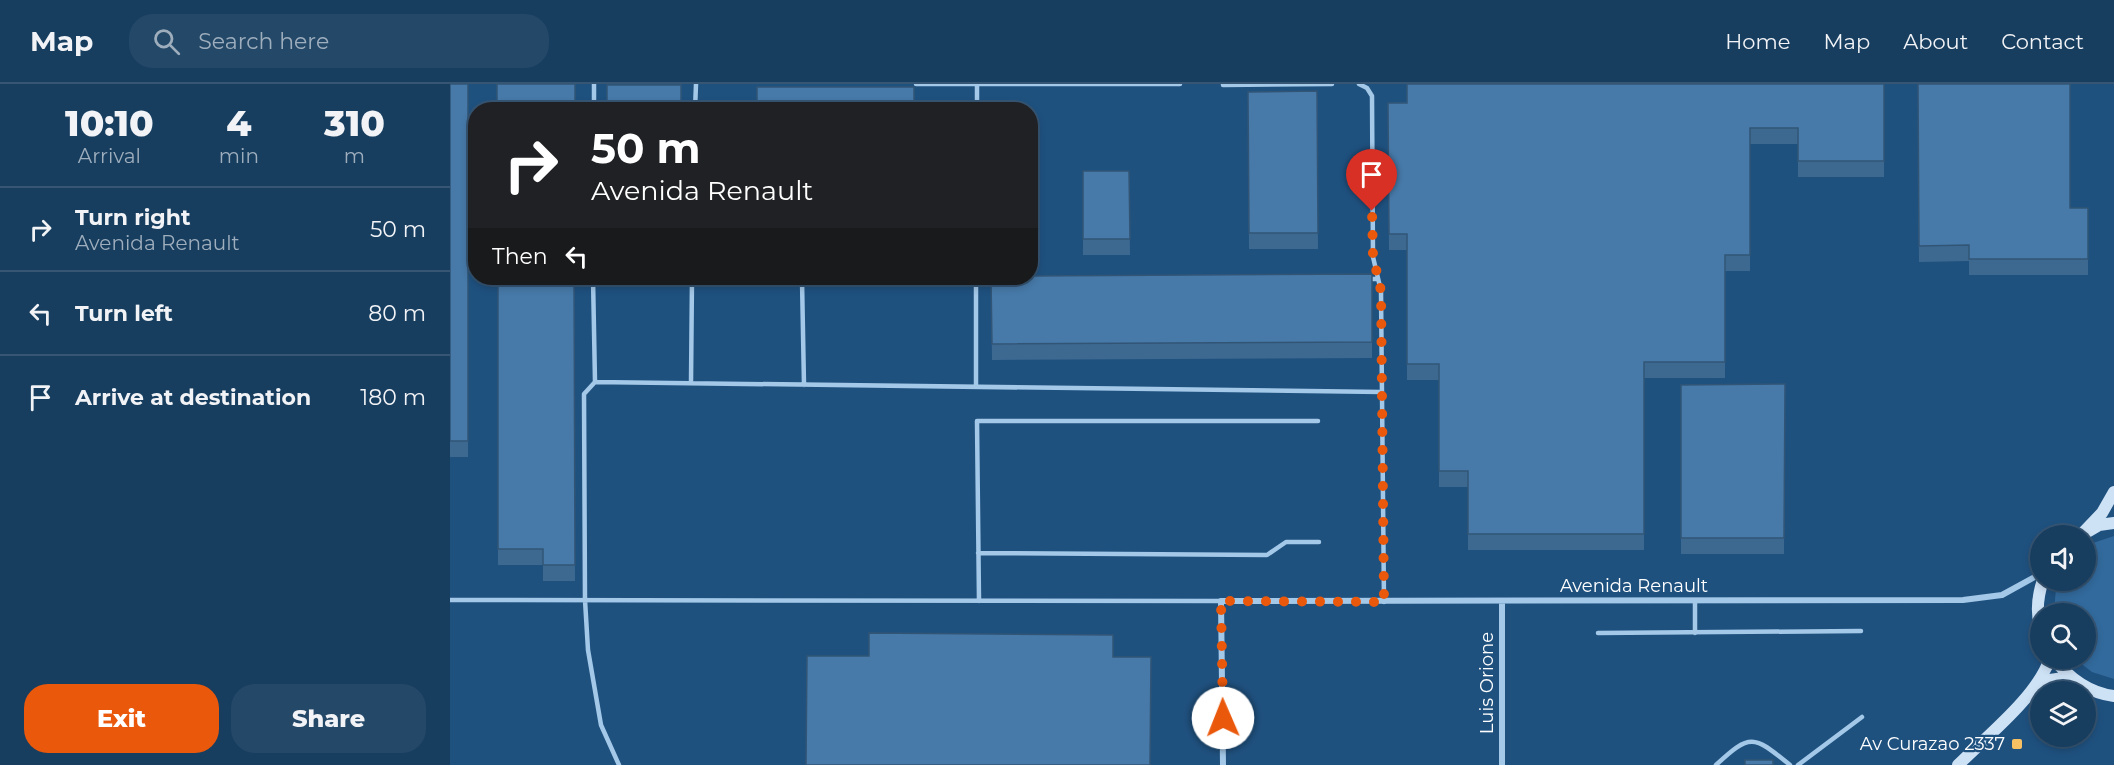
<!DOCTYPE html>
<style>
:root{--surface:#173d5f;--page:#244868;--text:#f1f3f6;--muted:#9eaebd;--line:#365674;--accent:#ea580c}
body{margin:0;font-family:Montserrat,sans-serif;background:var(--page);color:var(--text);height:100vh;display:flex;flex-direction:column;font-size:22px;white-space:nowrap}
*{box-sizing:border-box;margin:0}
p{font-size:20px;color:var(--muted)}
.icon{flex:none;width:33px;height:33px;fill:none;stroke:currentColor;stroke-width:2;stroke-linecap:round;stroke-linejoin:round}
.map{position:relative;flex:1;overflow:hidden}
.details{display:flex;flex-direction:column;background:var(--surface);width:450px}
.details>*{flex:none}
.banner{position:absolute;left:18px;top:18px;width:570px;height:183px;border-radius:24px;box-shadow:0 3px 9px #0003,0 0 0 2px var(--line);background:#202124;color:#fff;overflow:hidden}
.fabs{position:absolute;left:1580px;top:441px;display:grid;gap:12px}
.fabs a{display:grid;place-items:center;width:66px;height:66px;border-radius:50%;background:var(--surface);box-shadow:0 3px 9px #0003,0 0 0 2px var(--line);font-size:30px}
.pin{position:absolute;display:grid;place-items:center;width:51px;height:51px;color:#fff;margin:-62px -26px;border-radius:50% 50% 50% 0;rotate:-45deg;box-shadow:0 0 6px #0007}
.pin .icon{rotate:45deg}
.me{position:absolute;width:66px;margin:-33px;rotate:359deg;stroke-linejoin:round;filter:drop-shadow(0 0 4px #0008)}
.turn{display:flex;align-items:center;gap:21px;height:126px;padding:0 24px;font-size:27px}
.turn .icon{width:78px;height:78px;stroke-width:2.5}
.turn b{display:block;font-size:42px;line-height:51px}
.then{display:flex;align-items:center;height:57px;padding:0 24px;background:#0003;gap:12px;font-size:22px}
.eta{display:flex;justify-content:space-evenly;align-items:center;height:102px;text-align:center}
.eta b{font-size:36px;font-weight:800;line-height:42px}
.primary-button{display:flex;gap:12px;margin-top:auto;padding:12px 24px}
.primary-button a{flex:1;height:69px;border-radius:24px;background:var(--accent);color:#fff;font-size:24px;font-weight:800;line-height:69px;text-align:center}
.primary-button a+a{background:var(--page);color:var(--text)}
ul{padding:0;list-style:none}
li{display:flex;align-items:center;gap:18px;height:84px;padding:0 24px;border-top:2px solid var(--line)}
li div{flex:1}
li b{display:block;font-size:22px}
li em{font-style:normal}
header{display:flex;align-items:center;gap:36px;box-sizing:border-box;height:84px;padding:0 30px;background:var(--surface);border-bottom:2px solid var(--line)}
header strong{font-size:28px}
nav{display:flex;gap:33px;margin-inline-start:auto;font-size:21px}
.search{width:420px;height:54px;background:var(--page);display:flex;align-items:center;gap:15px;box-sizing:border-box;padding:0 21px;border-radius:24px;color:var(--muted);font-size:22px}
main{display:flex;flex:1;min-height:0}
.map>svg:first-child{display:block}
.green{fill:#326a9d}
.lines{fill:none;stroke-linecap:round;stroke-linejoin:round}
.lane{stroke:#a3c8e8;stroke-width:4.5}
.street{stroke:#a3c8e8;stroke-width:6}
.secondary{stroke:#cee2f6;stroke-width:12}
.wall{fill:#3d6991}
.building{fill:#477aa9;stroke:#325576;stroke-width:1.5}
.route{stroke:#ea580c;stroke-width:10;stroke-dasharray:0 18}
.poi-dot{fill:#f6c063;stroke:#1f517f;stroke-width:2}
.labels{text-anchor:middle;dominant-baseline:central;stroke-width:4.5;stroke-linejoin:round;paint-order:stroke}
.street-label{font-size:18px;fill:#fff;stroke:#1f517f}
.poi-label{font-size:18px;fill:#fff;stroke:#1f517f;text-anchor:end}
</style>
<header>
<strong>Map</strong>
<div class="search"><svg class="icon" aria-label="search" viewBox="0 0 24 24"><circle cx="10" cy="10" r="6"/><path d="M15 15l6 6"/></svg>Search here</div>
<nav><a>Home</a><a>Map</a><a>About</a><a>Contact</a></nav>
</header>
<main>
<section class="details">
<div class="eta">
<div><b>10:10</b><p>Arrival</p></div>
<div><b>4</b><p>min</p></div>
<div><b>310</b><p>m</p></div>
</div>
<ul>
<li><svg class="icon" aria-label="right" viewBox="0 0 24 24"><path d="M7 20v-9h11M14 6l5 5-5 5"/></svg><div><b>Turn right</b><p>Avenida Renault</p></div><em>50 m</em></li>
<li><svg class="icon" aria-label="left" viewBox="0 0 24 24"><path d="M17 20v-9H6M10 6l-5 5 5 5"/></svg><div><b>Turn left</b></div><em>80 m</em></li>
<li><svg class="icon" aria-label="arrive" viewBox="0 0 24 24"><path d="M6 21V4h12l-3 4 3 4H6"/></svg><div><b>Arrive at destination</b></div><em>180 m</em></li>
</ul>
<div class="primary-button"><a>Exit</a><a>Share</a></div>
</section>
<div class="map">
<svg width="1664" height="681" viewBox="0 0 1664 681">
<rect width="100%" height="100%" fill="#1f517f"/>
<!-- green -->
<path class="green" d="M1664 452V595L1642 588 1625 575 1635 574V530L1604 529 1606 503 1609 497 1635 496V464L1643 459Z"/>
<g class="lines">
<!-- lane -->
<path class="lane" d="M466 0H730
M909 0 917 4 922 12 923 173 931 207 934 518
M773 1 882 0
M144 26V0
M245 26 246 0
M527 26V1
M143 194 242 196 545 197
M143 194 145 298 134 310 135 516 138 566 151 641 169 681
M917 195H928
M352 196 354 301
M145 298 932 308
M241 298 242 194
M526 302V194
M528 469 817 471 836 458H869
M0 516 771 517
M529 517 527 337H868
M1148 549 1411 547
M1245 549V517
M1266 681C1301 648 1304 652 1340 681
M1348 681 1412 633"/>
<!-- street -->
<path class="street" d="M1052 518V681
M773 681 771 517 1513 516 1552 511 1590 490"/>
<!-- secondary -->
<path class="secondary" d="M1637 448 1649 441 1664 439
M1631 451 1652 429 1664 408
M1590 542C1586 527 1588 511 1593 496
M1603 574C1619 594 1638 609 1664 612
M1588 604 1600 596 1620 593
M1508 681C1537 652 1588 612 1600 574"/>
</g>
<!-- wall -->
<path class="wall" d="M0 0H18V373H0Z
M1434 0V93H1348V60H1300V187H1275V294H1194V466H1018V403H989V296H957V166H939L938 19Z
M1468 0 1620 124H1638V191H1519V177L1469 178Z
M867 7 868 165H799L798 8Z
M633 87H679L680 171H633Z
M922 190V274L542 276 541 194Z
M48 194H124L125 497H93V481H48Z
M1335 300 1334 470H1231V301Z"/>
<!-- building -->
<path class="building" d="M0 0H18V357H0Z
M47 0H125V26H47Z
M957 0H1434V77H1348V44H1300V171H1275V278H1194V450H1018V387H989V280H957V150H939L938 19H957Z
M1468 0H1620V124H1638V175H1519V161L1469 162Z
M157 1H231V26H157Z
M307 3H464V26H307Z
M867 7 868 149H799L798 8Z
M633 87H679L680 155H633Z
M922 190V258L542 260 541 194H580V192Z
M48 194H124L125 481H93V465H48Z
M1335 300 1334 454H1231V301Z
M419 549 663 551V573H701L700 681H356L357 572H419Z
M1295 676H1323V681H1295Z"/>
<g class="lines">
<!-- route -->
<path class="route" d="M773 634 771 517 934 518 931 207 923 172 922 127"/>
</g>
<!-- markers -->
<rect class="poi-dot" x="1561" y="654" width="12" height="12" rx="3"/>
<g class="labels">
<!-- street labels -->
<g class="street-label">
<text x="1184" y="502">Avenida Renault</text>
<text transform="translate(1037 599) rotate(-90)">Luis Orione</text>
</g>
<!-- poi labels -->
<g class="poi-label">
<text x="1555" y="660">Av Curazao 2337</text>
</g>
</g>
</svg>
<div class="fabs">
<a><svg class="icon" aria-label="sound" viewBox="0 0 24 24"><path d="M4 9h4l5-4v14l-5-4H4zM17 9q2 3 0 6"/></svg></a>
<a><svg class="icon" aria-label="search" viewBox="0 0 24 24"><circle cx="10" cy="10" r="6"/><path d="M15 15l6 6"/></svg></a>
<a><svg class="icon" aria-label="layers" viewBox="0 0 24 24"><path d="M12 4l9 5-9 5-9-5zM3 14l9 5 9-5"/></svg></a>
</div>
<div class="pin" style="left:922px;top:127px;background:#d93025"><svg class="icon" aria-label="arrive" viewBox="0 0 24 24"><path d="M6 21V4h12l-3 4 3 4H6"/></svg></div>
<svg class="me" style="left:773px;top:634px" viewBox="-20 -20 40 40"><circle r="19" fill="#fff"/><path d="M0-13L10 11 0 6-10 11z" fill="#ea580c"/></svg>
<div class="banner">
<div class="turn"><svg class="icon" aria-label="right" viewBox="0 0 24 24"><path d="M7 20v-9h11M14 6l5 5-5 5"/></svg><div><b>50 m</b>Avenida Renault</div></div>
<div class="then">Then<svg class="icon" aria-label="left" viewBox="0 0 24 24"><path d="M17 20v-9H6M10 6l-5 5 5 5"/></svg></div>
</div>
</div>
</main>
